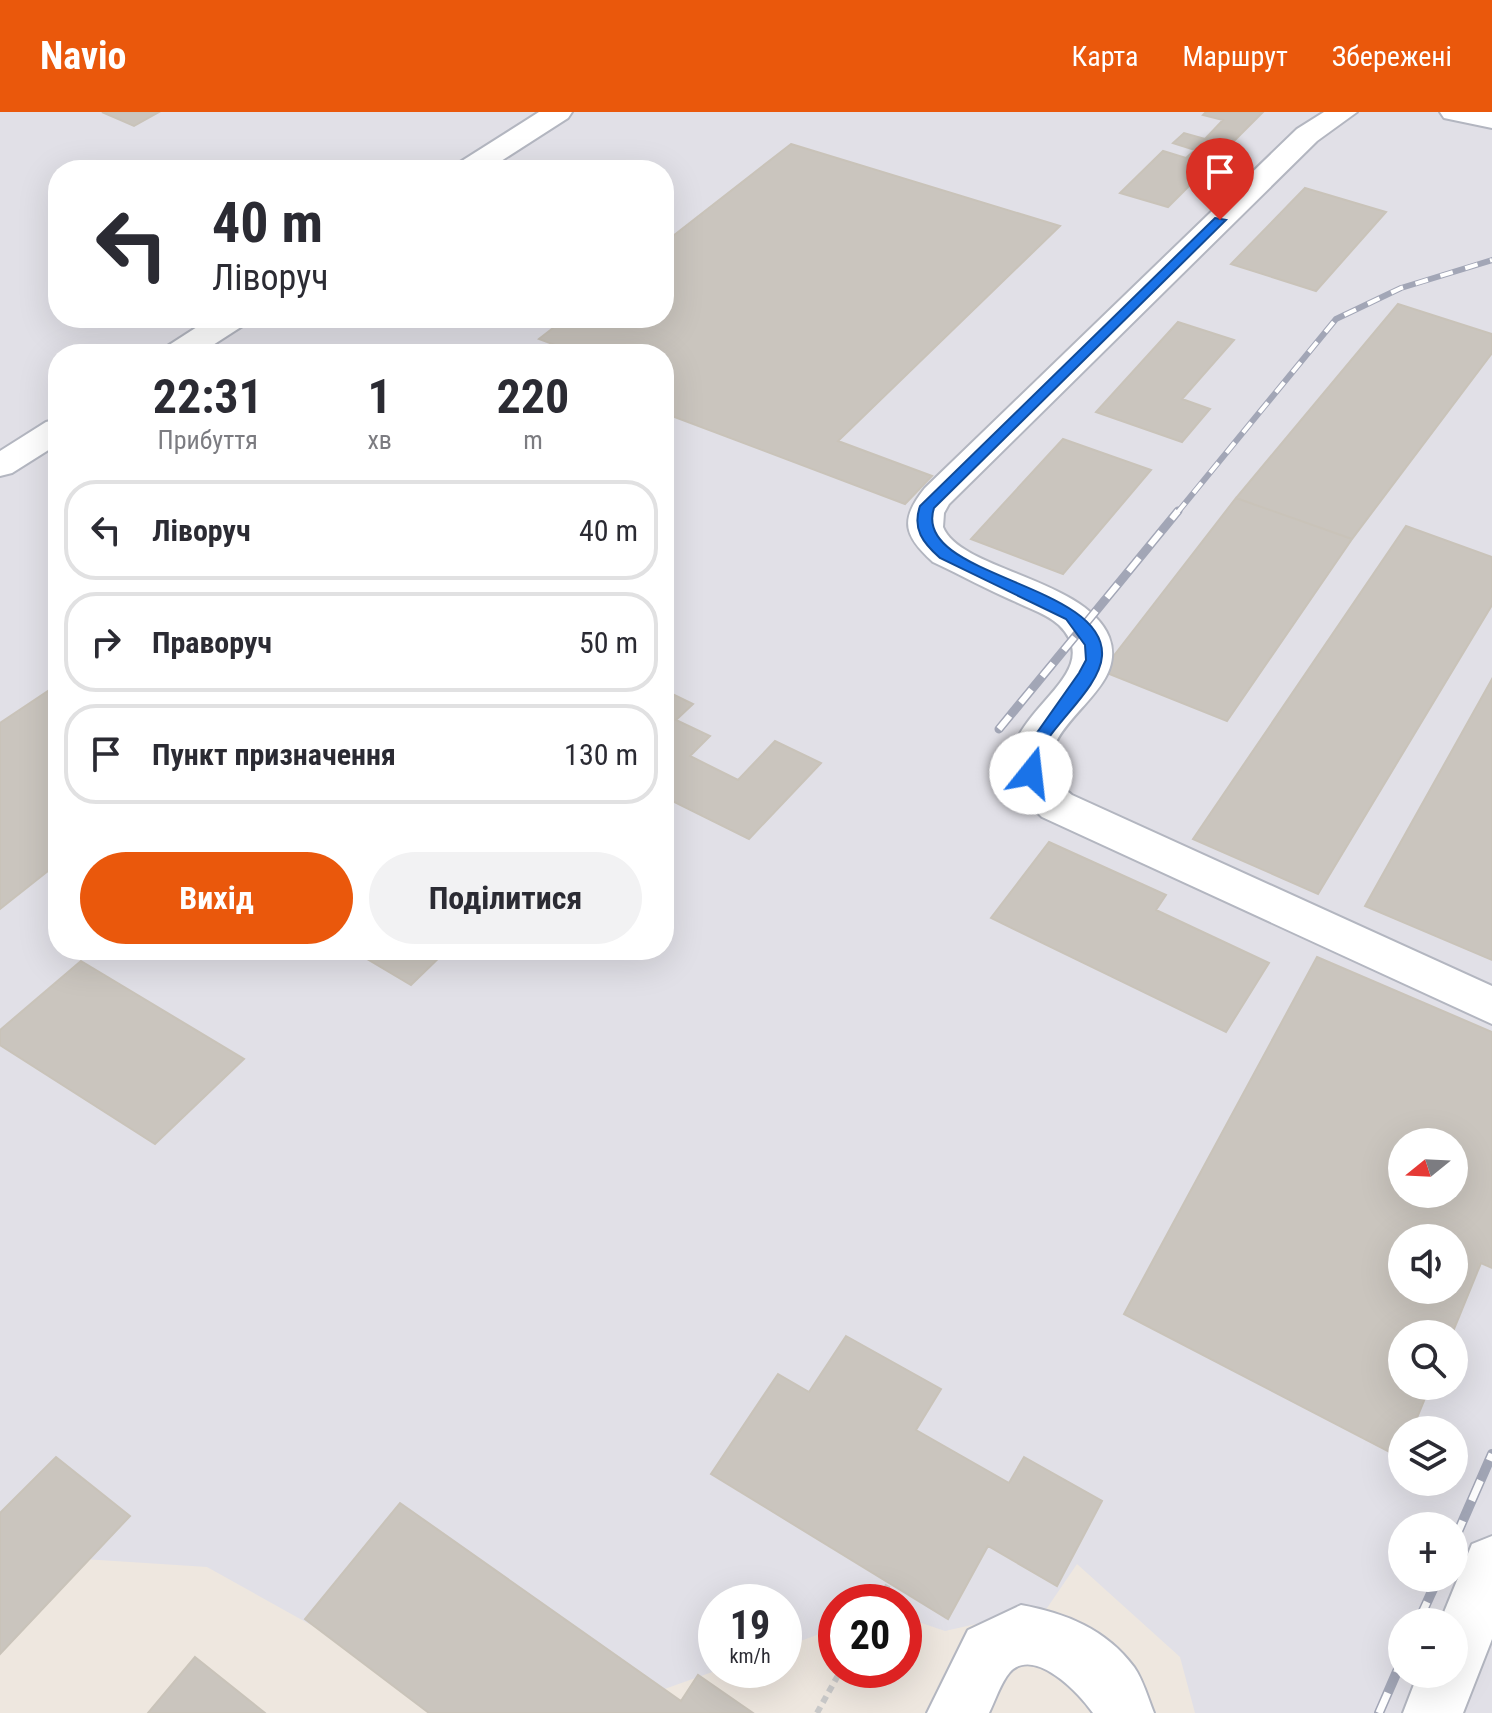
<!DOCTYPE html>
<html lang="uk">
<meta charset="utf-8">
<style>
:root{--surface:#fff;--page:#f2f2f3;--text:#2b2b33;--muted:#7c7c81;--line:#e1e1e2;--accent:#ea580c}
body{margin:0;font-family:"Roboto Condensed",sans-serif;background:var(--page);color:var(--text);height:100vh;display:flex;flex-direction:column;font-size:30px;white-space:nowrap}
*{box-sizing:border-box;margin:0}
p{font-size:26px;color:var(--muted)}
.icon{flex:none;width:44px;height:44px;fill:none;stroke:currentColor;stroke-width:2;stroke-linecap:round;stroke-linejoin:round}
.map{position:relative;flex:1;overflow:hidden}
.side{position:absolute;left:48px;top:232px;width:626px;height:616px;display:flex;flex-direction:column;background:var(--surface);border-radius:32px;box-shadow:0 8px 32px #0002}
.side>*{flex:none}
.banner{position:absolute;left:48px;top:48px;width:626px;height:168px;border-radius:32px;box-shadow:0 8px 32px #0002;background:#fff;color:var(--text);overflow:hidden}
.needle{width:52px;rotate:252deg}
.fabs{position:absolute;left:1388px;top:1016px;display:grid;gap:16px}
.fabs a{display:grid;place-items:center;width:80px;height:80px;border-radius:50%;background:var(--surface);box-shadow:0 8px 32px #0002;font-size:40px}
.speed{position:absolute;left:698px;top:1472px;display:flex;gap:16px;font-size:40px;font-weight:700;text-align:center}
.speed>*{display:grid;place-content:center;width:104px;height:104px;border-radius:50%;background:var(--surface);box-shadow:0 8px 32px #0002;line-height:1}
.speed small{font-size:20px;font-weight:400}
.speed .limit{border:12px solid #d22;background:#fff;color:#111}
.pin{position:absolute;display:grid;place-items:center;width:68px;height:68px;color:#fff;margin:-82px -34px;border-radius:50% 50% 50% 0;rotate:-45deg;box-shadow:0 0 8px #0007}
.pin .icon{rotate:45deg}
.me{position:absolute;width:88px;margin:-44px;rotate:16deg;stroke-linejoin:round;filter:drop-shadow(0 0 6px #0008)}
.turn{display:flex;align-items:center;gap:28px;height:168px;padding:0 32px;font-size:36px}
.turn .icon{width:104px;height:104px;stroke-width:2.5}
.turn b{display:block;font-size:56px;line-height:68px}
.eta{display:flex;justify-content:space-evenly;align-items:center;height:136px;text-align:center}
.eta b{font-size:48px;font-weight:700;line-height:56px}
.action{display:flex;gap:16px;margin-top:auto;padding:16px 32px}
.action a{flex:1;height:92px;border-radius:48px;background:var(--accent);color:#fff;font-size:32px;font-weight:700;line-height:92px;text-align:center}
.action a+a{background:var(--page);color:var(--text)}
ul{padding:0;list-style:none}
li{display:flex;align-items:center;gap:24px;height:100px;margin:0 16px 12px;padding:0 16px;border:4px solid var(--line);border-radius:32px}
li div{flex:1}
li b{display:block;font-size:30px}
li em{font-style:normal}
header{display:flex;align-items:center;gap:48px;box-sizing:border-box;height:112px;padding:0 40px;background:var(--accent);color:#fff}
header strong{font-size:38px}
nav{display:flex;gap:44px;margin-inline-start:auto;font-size:28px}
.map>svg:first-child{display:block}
.industrial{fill:#e1e0e7;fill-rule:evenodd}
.building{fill:#cac5be;stroke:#c9c3b9;stroke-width:2;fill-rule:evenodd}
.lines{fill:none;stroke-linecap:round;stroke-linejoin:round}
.minor-casing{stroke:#b3b6c0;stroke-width:4}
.path{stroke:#c8c8c8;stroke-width:6;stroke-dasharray:7 5;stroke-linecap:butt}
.minor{fill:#fff;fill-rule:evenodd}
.rail-far2-casing{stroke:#a2a6b6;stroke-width:6}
.rail-far1-casing{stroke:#a2a6b6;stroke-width:9}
.rail-casing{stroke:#a2a6b6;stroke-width:10}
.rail-far2{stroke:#fff;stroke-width:4;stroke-dasharray:13;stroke-linecap:butt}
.rail-far1{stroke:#fff;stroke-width:6;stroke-dasharray:17;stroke-linecap:butt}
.rail{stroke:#fff;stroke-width:7;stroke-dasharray:22;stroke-linecap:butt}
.route{fill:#1a73e8;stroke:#114b97;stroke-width:2}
</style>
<header>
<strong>Navio</strong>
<nav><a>Карта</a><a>Маршрут</a><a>Збережені</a></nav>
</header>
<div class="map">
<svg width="1492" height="1601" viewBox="0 0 1492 1601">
<rect width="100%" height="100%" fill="#eee7df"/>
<!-- industrial -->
<path class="industrial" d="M0 0H1492V1601H1195L1180 1545 1077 1452 1047 1496 945 1519 904 1505V1490H836V1516L784 1535V1490H716L718 1558 597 1601H469L207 1455 6 1442 0 1448ZM58 58H664V206H58ZM58 242H664V838H58ZM1402 1030H1454V1082H1402ZM1402 1126H1454V1178H1402ZM1402 1222H1454V1274H1402ZM1402 1318H1454V1370H1402ZM1402 1414H1454V1466H1402ZM1402 1510H1454V1562H1402Z"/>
<!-- building -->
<path class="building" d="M102 0H159L134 14Z
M1206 0H1263L1168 95 1120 81 1163 39 1186 46 1195 38 1173 31 1184 21 1205 27 1223 8 1203 3Z
M791 32 1060 114 838 329 932 364 905 392 664 301V242H579L539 227 566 206H664V131Z
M1305 76 1386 100 1316 179 1231 152Z
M1398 192 1492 222V241L1352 427 1236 386Z
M1178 210 1234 228 1182 287 1210 297 1182 330 1096 300Z
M1063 327 1151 358 1063 462 971 427Z
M1236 386 1352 427 1227 609 1102 559Z
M1406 414 1492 445V493L1318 782 1193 727Z
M1492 567V848L1365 794Z
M664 578 693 592 676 608 710 624 690 644 738 668 775 629 821 651 749 727 664 685Z
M48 579 58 585V751L0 797V611Z
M1049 730 1166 783 1156 798 1269 851 1226 920 991 806Z
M352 838H447L411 873Z
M1317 845 1492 920V1156L1481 1151 1452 1222H1402V1274H1430L1412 1318H1402L1401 1346 1124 1202ZM1402 1030H1454V1082H1402ZM1402 1126H1454V1178H1402Z
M81 849 244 947 155 1032 0 933V918Z
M846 1224 941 1277 916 1318 1009 1371 1024 1345 1102 1389 1057 1474 988 1434 948 1507 711 1362 778 1262 809 1280Z
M56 1345 130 1404 0 1542V1401Z
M400 1391 681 1589 698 1563 753 1601H429L305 1507Z
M195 1545 265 1601H148Z"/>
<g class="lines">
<defs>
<path id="minor" d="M539 0H572L568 6 487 58H453L457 52Z
M1324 0H1357L1317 29 949 392 944 401 943 415C960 458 1086 467 1109 525 1130 580 1040 608 1052 661 1054 670 1065 677 1072 683L1492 874V912L1042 705C943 614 1122 575 1059 513 1047 502 1030 497 1016 490 988 478 961 463 933 450 904 424 899 408 925 376L1297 17Z
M1440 0H1492V16L1444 6Z
M211 206H249L244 213 199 242H161L166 235Z
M58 307V332L12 361 0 364V339L46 310Z
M1492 1424V1527L1463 1601H1403L1418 1562H1454V1510H1440L1472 1432Z
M1021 1493C1065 1501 1106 1517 1134 1555 1143 1568 1148 1586 1154 1601H1093C1080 1582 1035 1534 1010 1560 1001 1570 995 1589 989 1601H927L968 1518Z"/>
</defs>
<!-- minor casing -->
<use href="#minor" class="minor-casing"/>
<!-- path -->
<path class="path" d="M879 1490 889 1471
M817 1601 841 1558"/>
<!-- minor -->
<use href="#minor" class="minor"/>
<defs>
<path id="rail-far2" d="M1177 401 1336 207 1401 176 1492 148"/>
<path id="rail-far1" d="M999 617 1178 399"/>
<path id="rail" d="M1454 1429 1492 1342
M1418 1510 1438 1466
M1379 1601 1402 1548"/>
</defs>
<!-- rail-far2 casing -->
<use href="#rail-far2" class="rail-far2-casing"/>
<!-- rail-far1 casing -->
<use href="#rail-far1" class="rail-far1-casing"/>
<!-- rail casing -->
<use href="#rail" class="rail-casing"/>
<!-- rail-far2 -->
<use href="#rail-far2" class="rail-far2"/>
<!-- rail-far1 -->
<use href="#rail-far1" class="rail-far1"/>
<!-- rail -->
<use href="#rail" class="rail"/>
</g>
<!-- route -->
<path class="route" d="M1215 106 1226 108 934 396C911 465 1107 471 1102 544 1100 576 1052 612 1040 641 1037 649 1040 657 1037 665H1025L1022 642 1079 561 1086 548 1085 533 1066 507 940 446C923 431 912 417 920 394Z"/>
</svg>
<div class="fabs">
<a><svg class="needle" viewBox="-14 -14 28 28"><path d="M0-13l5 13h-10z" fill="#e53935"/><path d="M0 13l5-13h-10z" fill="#7c7c81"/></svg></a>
<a><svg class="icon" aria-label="sound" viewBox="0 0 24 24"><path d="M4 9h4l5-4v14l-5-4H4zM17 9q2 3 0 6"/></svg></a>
<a><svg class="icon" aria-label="search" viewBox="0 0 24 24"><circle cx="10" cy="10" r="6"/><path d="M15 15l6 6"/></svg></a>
<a><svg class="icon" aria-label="layers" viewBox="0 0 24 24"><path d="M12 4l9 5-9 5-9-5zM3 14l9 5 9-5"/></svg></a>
<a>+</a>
<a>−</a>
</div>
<div class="speed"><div>19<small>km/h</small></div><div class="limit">20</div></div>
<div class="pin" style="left:1220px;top:108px;background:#d93025"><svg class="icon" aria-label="arrive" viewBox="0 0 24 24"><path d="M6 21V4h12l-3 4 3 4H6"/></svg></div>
<svg class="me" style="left:1031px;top:661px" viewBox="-20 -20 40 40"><circle r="19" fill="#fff"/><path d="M0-13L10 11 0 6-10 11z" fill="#1a73e8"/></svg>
<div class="banner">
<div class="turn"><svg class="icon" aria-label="left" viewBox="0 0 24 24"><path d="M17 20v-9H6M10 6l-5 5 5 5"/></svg><div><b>40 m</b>Ліворуч</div></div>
</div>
<section class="side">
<div class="eta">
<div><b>22:31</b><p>Прибуття</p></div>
<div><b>1</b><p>хв</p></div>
<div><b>220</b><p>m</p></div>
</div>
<ul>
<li><svg class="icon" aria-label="left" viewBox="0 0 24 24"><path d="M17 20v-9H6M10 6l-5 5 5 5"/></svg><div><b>Ліворуч</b></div><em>40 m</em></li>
<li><svg class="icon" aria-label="right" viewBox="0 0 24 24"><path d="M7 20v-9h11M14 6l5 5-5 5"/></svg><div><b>Праворуч</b></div><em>50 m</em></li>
<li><svg class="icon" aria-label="arrive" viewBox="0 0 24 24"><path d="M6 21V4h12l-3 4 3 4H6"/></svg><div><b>Пункт призначення</b></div><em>130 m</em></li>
</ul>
<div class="action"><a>Вихід</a><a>Поділитися</a></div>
</section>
</div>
